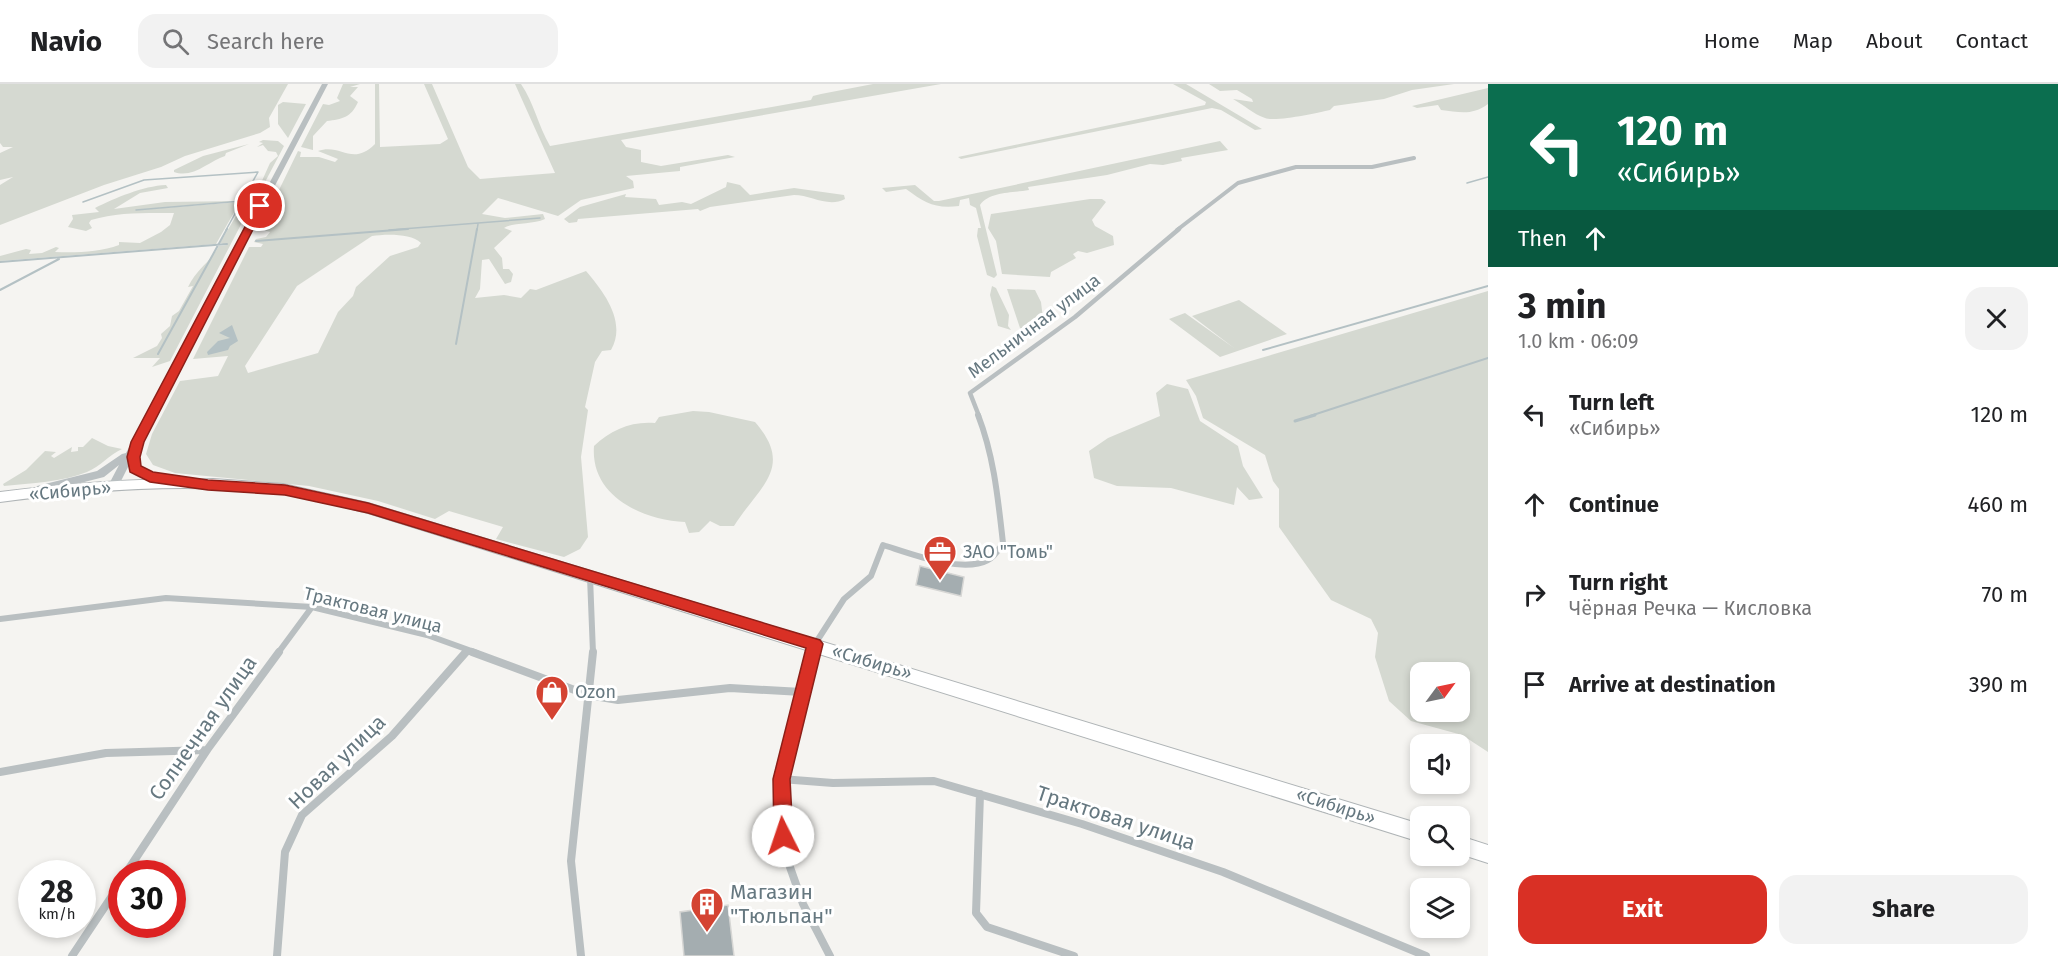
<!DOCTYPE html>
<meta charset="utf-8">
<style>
:root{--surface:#fff;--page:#f2f2f2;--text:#202124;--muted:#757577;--line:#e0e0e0;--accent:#d93025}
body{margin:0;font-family:"Fira Sans",sans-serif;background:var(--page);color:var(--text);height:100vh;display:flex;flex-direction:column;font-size:22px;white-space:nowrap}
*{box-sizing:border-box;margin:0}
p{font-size:20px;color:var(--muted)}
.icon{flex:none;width:33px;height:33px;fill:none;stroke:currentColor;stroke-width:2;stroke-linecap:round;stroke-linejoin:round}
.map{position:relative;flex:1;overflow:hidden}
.details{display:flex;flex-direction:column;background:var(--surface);width:570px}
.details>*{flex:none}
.hud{background:#0b6e4f;color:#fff;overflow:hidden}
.needle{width:39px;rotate:57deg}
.controls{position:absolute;left:1410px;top:578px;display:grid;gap:12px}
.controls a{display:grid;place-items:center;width:60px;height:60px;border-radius:12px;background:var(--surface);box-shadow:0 3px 9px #0003;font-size:30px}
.speed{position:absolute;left:18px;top:776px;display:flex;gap:12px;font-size:30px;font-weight:700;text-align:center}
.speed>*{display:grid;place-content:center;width:78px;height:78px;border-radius:50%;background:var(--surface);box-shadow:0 3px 9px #0003;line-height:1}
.speed small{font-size:15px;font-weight:400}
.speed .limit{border:9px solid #d22;background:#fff;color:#111}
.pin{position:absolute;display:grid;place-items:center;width:51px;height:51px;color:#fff;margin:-26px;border:3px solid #fff;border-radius:50%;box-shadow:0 2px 6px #0007}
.me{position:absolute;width:66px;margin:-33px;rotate:356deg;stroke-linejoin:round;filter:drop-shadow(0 0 4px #0008)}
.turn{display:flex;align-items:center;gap:21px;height:126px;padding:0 30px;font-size:27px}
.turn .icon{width:78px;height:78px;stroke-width:2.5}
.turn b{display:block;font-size:42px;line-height:51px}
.then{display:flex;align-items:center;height:57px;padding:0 30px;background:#0003;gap:12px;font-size:22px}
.round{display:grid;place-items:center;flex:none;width:63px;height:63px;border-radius:18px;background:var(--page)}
.headline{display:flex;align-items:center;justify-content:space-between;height:102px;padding:0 30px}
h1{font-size:36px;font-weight:700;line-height:45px}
.cta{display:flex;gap:12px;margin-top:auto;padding:12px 30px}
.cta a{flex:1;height:69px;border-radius:18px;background:var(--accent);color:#fff;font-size:24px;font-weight:700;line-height:69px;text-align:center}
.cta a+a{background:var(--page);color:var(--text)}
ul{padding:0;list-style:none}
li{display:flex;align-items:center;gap:18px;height:90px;padding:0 30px}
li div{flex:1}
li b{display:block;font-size:22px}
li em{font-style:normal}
header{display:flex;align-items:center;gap:36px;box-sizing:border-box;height:84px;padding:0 30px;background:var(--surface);border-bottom:2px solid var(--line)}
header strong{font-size:28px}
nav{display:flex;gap:33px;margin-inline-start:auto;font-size:21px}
.search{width:420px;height:54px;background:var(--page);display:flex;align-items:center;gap:15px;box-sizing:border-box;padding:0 21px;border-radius:18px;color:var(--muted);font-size:22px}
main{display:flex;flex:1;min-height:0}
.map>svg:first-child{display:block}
.green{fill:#d5d9d1;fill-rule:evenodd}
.water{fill:#b4c1c4}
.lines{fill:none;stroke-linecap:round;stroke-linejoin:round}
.stream-far2{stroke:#b4c1c4;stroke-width:1.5}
.stream-far1{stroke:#b4c1c4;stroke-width:2}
.stream{stroke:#b4c1c4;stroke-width:3}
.building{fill:#a4adb0;stroke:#d6d6d4;stroke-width:1.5}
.trunk-casing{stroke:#afb4b6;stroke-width:2}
.minor-far3{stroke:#b9bfc1;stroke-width:4}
.minor-far2{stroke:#b9bfc1;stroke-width:4.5}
.minor-far1{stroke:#b9bfc1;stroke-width:6}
.minor{stroke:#b9bfc1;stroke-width:8}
.tertiary{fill:#b9bfc1;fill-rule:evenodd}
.trunk{fill:#fff;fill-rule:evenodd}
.route{fill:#d93025;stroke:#8d1f18;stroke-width:1.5}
.labels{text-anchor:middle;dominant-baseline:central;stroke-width:6;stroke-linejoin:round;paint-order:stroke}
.street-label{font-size:18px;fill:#667880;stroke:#fff}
.poi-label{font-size:18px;fill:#667880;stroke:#fff;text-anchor:start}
.near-street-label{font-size:21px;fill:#667880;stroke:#fff}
.near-poi-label{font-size:21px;fill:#667880;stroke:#fff;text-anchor:start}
</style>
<header>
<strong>Navio</strong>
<div class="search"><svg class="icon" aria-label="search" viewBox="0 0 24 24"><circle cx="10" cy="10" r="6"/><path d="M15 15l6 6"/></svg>Search here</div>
<nav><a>Home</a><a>Map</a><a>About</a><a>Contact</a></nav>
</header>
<main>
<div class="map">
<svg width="1488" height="872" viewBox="0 0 1488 872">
<rect width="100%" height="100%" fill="#f5f4f1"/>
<!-- green -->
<path class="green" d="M0 0H288L269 34 270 43 260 49 185 72 161 83 104 101 0 141V101L13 93 0 96V69L13 63H3L0 59Z
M343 0H360L350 3H358L350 12 358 18C351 34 342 35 327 37L313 52V66L301 63 323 20 329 21 340 17 337 14Z
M375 0H379L380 63 440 60 448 55 424 0H432L468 83 480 95 555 89 515 0H521C534 19 538 41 550 62L811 16 813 12 821 10 873 0H941L621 56 626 63 641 66V78L661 82 728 71 735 73 680 83V87L626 92 633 97 634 104 581 116 558 132 498 114 482 130 505 134 543 130 545 135C532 141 513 138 504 144L512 147 494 164 502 174 503 185H509L513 190 511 198 505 200 489 175 482 176 480 205 475 214 504 211 521 214 530 205 536 206 586 187C604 208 627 238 611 266L602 267 595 278 585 323 588 326 581 373 588 453 580 465 564 473 496 455 503 443 449 427 435 435 378 417 309 402 175 389 153 381 146 370 152 350 180 297 218 292 228 272 193 275 249 163H261L263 160 254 158 256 155 266 153 270 148 260 145 298 67 301 68 300 73H319L335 78 338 75 318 67C341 59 352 83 375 60ZM372 152C385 150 411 149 421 159L418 163 390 172 356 203 353 212 338 228 318 269 248 289 245 282 297 202Z
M1173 0H1186L1262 45 1255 46 1221 26 1212 24 961 75 958 73 1205 21 1206 18Z
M1209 0H1454L1412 6 1384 15 1334 22 1330 26C1317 29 1276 38 1265 34 1253 30 1244 21 1233 15L1253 18 1252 15 1237 6 1220 7Z
M1488 4V20C1472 32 1459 28 1441 26L1438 21 1417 24 1412 22Z
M283 18 306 20 288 54 278 40V21Z
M263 56 278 57 284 62 254 119H252L270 79 278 72 276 68 268 67 263 61 257 63 263 59 259 58Z
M1220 57 1228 66 1181 74 1182 77 1163 81 1150 80 1107 91 1028 103 1029 106C1014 109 990 107 980 121L997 191 994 194 987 191 977 152 978 144H981L976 124 970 121 969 114 960 116 959 122C935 125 925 119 906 105L886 108 882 104 915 101 934 117H939Z
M249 60 226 69 225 72C209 77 193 95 174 88V86L203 72Z
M727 98 740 101 750 111 794 104 844 111 845 115C828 124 811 111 794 111L710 123 700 127 698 125 578 135 577 138 569 139 564 135 580 123 626 110 625 113 656 115 659 121 682 118 691 120 726 103Z
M166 101 168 104 140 109 114 125 165 118 241 117 135 126 240 118 216 160 0 177V172L26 165 31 166 29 170 42 169 56 163 59 164 55 168C76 169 100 168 119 161V158L140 159 161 148 170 141 174 129C146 129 118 128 91 136L89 139 92 144 86 147 68 143 73 135 72 131 99 128 95 124C115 114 143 102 166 101Z
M1090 115H1102L1106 118 1092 136 1095 142 1113 152 1114 161 1087 169 1078 167 1073 170 1076 174 1051 188 1050 193 1002 190 996 157 988 144 991 130Z
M248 127 170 277 152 283 160 274H133L157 262 162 254 161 250 170 242 172 232 179 227 193 202 188 203C198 183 208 181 219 162L227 161 220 159 236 132Z
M992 202 996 204 1009 231 1008 242 1011 246 998 242 990 211Z
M1007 205 1035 206 1041 218 1044 243 1021 247Z
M1488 207V668L1462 651 1411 637 1389 617 1375 573 1378 549 1371 535 1331 516 1279 443V405L1273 397 1265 371 1203 334 1196 312 1186 296ZM1420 588H1460V627H1420Z
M1239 216 1287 250 1220 273 1169 235 1185 229 1234 264 1192 232Z
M1167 300 1188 305 1200 337 1238 362 1243 382 1263 414 1249 416 1237 403 1234 421 1171 404 1117 402 1094 394 1089 367 1108 354 1160 332 1156 309Z
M693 327 709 328 755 338C795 384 759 402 734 442H720L710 437 699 448 689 449 685 438C642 436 590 412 594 362 611 346 631 337 655 339L659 333Z
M92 354 108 362 122 365C109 371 101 382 87 388 63 398 31 399 4 402L3 400 26 386 45 367 56 368 51 372 54 374 72 363 71 368 78 367V363H83Z"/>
<!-- water -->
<path class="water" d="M232 241 238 257 230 262 228 266 208 271 207 268 218 257 230 254 219 249Z"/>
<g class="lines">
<!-- stream-far2 -->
<path class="stream-far2" d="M1467 99 1488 93
M83 118 144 96 258 88 226 146
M136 126 242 117
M389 146 540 134
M477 146 478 140"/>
<!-- stream-far1 -->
<path class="stream-far1" d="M256 157 408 145
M0 178 227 160
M0 206 59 175
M456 260 477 145
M1263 266 1488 202
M158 270 227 145
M1310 332 1488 274"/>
<!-- stream -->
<path class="stream" d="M1295 337 1315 331"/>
</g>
<!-- building -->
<path class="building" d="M920 482 964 493 961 512 916 501Z
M728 821 734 872H684L680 828Z"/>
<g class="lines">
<defs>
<path id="trunk" d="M213 395 283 400 368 419 1420 740V758L368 429C340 422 312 413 283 410 189 398 93 406 0 418V408C71 399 141 394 213 395Z
M1460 752 1488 761V779L1460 770Z"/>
</defs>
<!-- trunk casing -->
<use href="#trunk" class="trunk-casing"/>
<!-- minor-far3 -->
<path class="minor-far3" d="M1177 146 1238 99 1296 83H1372L1414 74"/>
<!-- minor-far2 -->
<path class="minor-far2" d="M979 332 970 309 1075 233 1179 145"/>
<!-- minor-far1 -->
<path class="minor-far1" d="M590 493 593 569
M0 535 166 514 312 523 427 551 477 569
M278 569 312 523
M813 569 815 560 844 515 871 492 883 461C909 469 962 490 988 476 995 473 999 465 1003 459 998 415 994 372 978 331"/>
<!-- minor -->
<path class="minor" d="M472 568 588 611 618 616 730 604 802 608
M813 568 781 695 785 769 803 820 830 872
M0 688 106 669 207 666
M781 695 833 699 934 697 1082 740 1223 788 1426 872
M980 710 976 829 987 843 1074 872
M126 789 207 666 279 568
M72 872 122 797
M277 872 285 768 302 731 392 652 466 568
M581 872 571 777 593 568"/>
<!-- tertiary -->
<path class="tertiary" d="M322 0H328L138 364 140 367 138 379C149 394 166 390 183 394L184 397 183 400C164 403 139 397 129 381L117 405 113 406 108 402 119 381 104 393 41 409 37 408 36 405 37 402 97 387 122 370 126 369Z"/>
<!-- trunk -->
<use href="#trunk" class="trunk"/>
</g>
<!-- route -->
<path class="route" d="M260 119 265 122 144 358 140 373 141 382 153 388 208 396 285 401 368 419 820 556 823 560 790 695 793 752 790 758 783 761 777 758 774 752 773 695 806 564 368 429 285 411 208 406 150 398 130 388 127 373 131 358 256 122Z"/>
<!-- icons -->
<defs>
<symbol id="office-pin" viewBox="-11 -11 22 30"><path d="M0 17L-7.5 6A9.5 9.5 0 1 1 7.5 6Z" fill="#d44332" stroke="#fff"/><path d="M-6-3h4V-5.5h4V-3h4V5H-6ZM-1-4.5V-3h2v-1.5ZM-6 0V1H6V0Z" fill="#fff"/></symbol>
<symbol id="shop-pin" viewBox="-11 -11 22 30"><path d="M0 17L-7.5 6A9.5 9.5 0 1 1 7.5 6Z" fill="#d44332" stroke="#fff"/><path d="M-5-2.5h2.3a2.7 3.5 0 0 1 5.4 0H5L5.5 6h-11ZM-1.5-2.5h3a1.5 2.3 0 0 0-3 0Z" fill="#fff"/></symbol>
<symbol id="building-pin" viewBox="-11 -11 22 30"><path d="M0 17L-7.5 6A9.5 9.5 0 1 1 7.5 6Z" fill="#d44332" stroke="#fff"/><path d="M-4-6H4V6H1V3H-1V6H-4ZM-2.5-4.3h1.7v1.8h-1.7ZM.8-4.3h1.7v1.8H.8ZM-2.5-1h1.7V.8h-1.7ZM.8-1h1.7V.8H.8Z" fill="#fff"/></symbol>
</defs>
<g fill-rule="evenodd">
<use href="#office-pin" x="921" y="449" width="38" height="52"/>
<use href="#shop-pin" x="533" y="589" width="38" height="52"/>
<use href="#building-pin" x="688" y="801" width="38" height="52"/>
</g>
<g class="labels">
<!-- street labels -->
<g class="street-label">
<text transform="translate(1034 242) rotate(-37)">Мельничная улица</text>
<text transform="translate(70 407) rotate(-5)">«Сибирь»</text>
<text transform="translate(373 526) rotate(14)">Трактовая улица</text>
<text transform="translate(872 578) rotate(17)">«Сибирь»</text>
<text transform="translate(1336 722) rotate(18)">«Сибирь»</text>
</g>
<!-- poi labels -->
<g class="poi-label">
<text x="963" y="468">ЗАО "Томь"</text>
<text x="575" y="608">Ozon</text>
</g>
<!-- near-street labels -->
<g class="near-street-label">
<text transform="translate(203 644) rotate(-55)">Солнечная улица</text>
<text transform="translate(337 678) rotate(-44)">Новая улица</text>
<text transform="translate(1116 734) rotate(18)">Трактовая улица</text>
</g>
<!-- near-poi labels -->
<g class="near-poi-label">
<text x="730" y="808">Магазин<tspan x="730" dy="24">"Тюльпан"</tspan></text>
</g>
</g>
</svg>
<div class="controls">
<a><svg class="needle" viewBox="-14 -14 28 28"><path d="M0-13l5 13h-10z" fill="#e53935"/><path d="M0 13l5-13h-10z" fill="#757577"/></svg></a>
<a><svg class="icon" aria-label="sound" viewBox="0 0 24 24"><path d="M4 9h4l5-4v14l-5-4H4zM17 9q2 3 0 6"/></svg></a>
<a><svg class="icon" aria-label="search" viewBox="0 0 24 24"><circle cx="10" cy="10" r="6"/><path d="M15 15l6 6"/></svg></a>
<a><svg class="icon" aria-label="layers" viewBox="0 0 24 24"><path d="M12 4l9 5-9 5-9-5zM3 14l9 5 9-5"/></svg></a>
</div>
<div class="speed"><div>28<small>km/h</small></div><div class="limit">30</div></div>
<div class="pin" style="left:260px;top:122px;background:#d93025"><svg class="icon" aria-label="arrive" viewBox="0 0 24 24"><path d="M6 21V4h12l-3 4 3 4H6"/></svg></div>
<svg class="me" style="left:783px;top:752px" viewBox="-20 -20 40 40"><circle r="19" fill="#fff"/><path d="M0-13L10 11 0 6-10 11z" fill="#d93025"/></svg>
</div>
<section class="details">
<div class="hud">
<div class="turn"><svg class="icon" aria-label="left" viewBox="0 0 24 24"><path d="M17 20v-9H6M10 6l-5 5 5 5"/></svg><div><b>120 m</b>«Сибирь»</div></div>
<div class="then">Then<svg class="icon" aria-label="ahead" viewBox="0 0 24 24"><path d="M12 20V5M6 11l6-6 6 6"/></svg></div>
</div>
<div class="headline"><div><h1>3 min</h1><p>1.0 km · 06:09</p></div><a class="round"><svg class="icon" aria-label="close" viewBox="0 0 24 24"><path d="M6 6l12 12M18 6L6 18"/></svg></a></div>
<ul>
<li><svg class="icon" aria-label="left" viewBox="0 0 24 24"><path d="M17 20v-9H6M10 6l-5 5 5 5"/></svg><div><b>Turn left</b><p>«Сибирь»</p></div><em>120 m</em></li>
<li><svg class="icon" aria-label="ahead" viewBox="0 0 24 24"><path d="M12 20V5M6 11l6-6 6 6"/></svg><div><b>Continue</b></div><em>460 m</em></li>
<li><svg class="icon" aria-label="right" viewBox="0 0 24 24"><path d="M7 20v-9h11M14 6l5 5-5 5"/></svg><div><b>Turn right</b><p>Чёрная Речка — Кисловка</p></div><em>70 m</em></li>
<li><svg class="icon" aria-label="arrive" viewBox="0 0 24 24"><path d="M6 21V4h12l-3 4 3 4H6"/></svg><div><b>Arrive at destination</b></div><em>390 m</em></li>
</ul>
<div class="cta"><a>Exit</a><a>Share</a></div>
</section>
</main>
